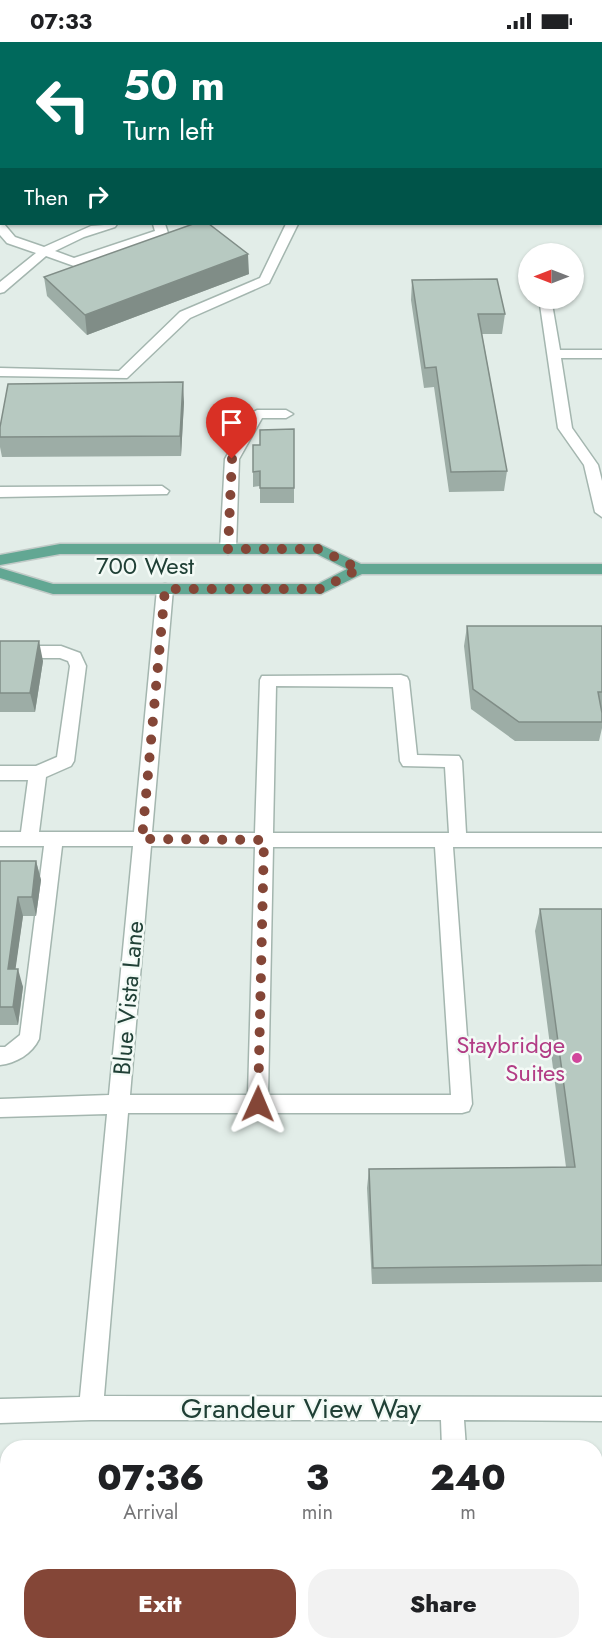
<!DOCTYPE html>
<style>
:root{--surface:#fff;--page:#f2f2f2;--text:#202124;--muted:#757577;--accent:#844637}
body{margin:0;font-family:Jost,sans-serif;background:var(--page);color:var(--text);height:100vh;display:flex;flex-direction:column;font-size:22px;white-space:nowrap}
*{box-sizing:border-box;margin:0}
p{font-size:20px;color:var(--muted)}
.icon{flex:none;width:33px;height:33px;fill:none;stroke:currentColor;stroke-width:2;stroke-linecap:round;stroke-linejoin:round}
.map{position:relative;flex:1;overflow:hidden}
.drawer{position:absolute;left:0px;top:1398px;width:603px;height:210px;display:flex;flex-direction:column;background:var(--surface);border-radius:24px 24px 0 0;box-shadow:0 2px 4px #0004}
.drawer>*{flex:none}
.top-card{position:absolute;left:0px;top:0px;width:603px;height:183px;box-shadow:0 2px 4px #0004;background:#00695c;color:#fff;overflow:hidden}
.needle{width:39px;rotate:270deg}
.tools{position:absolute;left:518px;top:201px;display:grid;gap:12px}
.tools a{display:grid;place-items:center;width:66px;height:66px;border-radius:50%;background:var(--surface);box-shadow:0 2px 4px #0004;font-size:30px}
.pin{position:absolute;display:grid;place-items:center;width:51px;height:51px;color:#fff;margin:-62px -26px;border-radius:50% 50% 50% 0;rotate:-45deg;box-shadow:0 0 6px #0007}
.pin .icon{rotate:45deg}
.me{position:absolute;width:66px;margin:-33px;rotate:1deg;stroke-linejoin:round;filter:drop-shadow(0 0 4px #0008)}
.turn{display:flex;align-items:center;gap:21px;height:126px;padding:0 24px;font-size:27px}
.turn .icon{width:78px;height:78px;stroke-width:2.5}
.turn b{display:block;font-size:42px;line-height:51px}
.then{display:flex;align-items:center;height:57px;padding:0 24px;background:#0003;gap:12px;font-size:22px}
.eta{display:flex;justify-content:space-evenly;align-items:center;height:102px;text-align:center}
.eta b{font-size:36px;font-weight:800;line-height:42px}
.button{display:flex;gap:12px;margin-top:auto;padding:12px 24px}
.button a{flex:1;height:69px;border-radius:24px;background:var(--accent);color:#fff;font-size:24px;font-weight:800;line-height:69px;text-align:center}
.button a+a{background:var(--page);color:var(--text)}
.status{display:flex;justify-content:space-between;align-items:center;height:42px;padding:0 30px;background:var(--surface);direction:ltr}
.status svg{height:16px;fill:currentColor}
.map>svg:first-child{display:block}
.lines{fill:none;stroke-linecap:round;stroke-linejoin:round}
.minor-casing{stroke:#a4b6af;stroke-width:3}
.major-casing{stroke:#c1cac7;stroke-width:3}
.minor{fill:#fff;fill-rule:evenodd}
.major{fill:#62a793;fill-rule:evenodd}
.wall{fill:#9dada6}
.shaded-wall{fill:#808d87}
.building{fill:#b7c9c1;stroke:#808d87;stroke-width:1.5}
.route{stroke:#844637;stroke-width:10;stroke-dasharray:0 18}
.hotel-dot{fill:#d1479c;stroke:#f3faf6;stroke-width:2}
.labels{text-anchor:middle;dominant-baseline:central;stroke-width:5;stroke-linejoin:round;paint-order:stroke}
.street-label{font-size:24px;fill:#204036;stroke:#f3faf6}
.hotel-label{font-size:24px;fill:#b23c85;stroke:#f3faf6;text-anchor:end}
.near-street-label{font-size:28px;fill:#204036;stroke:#f3faf6}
</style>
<div class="status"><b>07:33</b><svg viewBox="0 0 49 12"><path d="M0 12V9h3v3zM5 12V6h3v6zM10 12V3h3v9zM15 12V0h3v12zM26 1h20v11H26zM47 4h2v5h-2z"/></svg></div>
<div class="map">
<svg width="602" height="1608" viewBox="0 0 602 1608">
<rect width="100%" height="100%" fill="#e2ede8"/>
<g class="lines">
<defs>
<path id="minor" d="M459 0H469V2H459Z
M0 3H2V9H0Z
M0 89H2V95H0Z
M0 132H2L0 144Z
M0 181 4 182 15 195 44 205 91 184 117 182 115 185 84 195 55 209 74 216 155 189 153 182H165L168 191 166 194 74 224 46 214 4 250 0 251V240L36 211 7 201 0 193Z
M286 182H298L269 241 190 276 127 336 0 334V326L119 329 180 270 260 236Z
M539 256H551L560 308H602V316H561L572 386 598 423 602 439V475L595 470 584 423 558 386Z
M257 368H286L293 372 286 376H262L239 417 236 507 228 512 220 507 225 417 250 372Z
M162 444 169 449 167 452 0 455V445Z
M165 542 170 543 173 547 152 790 255 791 260 638 262 634 401 633 407 635 409 639 417 713 459 714 462 719 466 791H602V805H453L472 1062 469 1069 462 1071H128L104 1354 602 1355V1379L464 1378 466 1406H442L441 1378H91L0 1381V1357L80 1355 107 1072 0 1075V1057L109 1053 133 804H62L39 997C32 1012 16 1021 0 1023V1005H5L20 993 44 804H0V790H21L28 738H0V724H36L57 715 70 624 68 619 60 616H0V604H61L80 611 86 624 74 719 71 724 46 735 39 790H134L157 547 160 543ZM276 644 393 645 400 719 403 724 445 725 449 791H273ZM151 804 255 805 248 1053H130ZM273 805H435L451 1053H268Z"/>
<path id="major" d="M60 502H319L361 522H602V532H362L321 552H53L0 536V526L53 542H318L347 527 317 512H60L0 523V513Z"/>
</defs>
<!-- minor casing -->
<use href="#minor" class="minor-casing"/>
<!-- major casing -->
<use href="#major" class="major-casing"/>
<!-- minor -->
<use href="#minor" class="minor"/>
<!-- major -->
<use href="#major" class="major"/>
</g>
<!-- wall -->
<path class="wall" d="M249 232 87 293 47 254 44 235Z
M412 238 505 272 502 292H482L507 429 504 449 449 450 434 345 424 346 411 258Z
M184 360 181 414 2 415 0 405V385Z
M294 387V461H260V444L253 445V430L260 403Z
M467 584H602V686L599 699H515L471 667 464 604Z
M0 599 43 619 35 670H0Z
M0 819H36L41 838 36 874H23L15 927 23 945 18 983H0Z
M540 867H602V1240L372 1242 367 1146 369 1127 566 1125 535 889Z"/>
<!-- shaded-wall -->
<path class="shaded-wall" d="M248 212 249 232 87 293 85 273Z
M183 340 184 360 181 414 180 394Z
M39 599 43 619 35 670 30 651Z
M36 819 41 838 36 874 32 855Z
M18 855 23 874 13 945 8 927Z
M18 927 23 945 18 983 13 965Z"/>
<!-- building -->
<path class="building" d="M193 182H209L248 212 85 273 44 235Z
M497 237 505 272H478L507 429 451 430 436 325 425 326 412 238Z
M183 340 180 394 0 395V385L8 342Z
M294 387V446H260V429L253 430V403H260V388Z
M467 584H602V650H598L602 671V680H519L473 647Z
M0 599H39L30 651H0Z
M0 819H36L32 855H18L8 927H18L13 965H0Z
M540 867H602V1223L373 1226 369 1127 575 1125Z
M0 1507H8V1600H596V1515H602V1608H0Z"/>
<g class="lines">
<!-- route -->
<path class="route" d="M232 417 228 507H319L359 527 321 547H165L142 797 264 798 258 1062"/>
</g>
<!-- markers -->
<circle class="hotel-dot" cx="577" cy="1016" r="6"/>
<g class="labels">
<!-- street labels -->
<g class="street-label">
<text x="145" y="523">700 West</text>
<text transform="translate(128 956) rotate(-85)">Blue Vista Lane</text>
</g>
<!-- hotel labels -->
<g class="hotel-label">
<text x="565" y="1002">Staybridge<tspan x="565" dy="28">Suites</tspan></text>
</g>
<!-- near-street labels -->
<g class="near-street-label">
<text x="301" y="1366">Grandeur View Way</text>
</g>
</g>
</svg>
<div class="tools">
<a><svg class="needle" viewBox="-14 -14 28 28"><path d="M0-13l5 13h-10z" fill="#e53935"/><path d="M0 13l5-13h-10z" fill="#757577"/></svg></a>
</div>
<div class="pin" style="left:232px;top:417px;background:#d93025"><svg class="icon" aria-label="arrive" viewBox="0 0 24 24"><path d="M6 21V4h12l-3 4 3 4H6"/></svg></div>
<svg class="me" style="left:258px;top:1062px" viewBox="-20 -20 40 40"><path d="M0-17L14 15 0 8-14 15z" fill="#844637" stroke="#fff" stroke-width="4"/></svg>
<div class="top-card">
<div class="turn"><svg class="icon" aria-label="left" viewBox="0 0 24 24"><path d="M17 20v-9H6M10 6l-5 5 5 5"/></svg><div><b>50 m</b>Turn left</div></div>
<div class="then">Then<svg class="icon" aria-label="right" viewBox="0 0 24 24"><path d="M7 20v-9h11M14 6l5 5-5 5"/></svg></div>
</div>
<section class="drawer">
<div class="eta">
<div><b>07:36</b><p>Arrival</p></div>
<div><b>3</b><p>min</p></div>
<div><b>240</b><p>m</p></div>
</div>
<div class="button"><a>Exit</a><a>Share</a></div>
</section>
</div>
